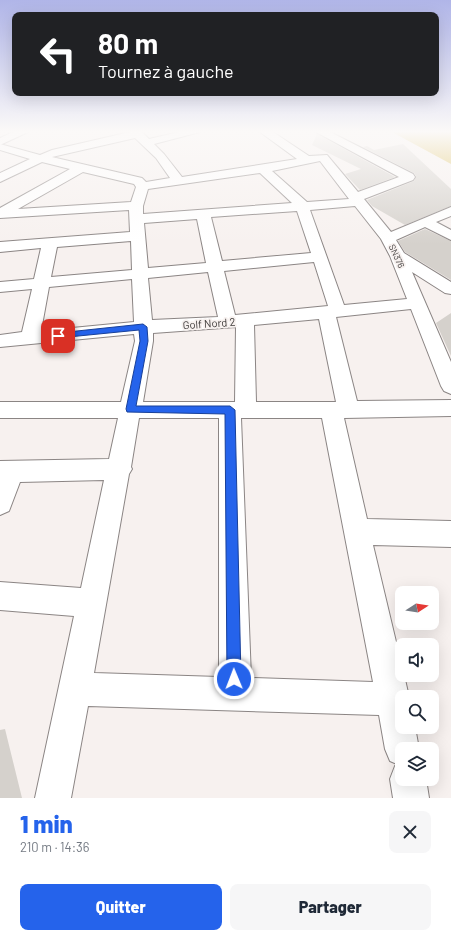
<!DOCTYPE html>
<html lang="fr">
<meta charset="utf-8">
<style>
:root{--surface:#fff;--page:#f6f6f7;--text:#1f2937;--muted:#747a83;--accent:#2563eb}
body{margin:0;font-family:Barlow,sans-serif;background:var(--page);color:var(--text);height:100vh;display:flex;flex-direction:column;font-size:15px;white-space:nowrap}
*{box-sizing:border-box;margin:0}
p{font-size:13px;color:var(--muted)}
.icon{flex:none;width:22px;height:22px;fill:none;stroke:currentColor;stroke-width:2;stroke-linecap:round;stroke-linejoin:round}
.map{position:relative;height:798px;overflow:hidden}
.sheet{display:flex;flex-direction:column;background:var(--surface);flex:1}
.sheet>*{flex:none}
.banner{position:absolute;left:12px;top:12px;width:427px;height:84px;border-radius:8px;box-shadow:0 4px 16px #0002;background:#202124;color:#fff;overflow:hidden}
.needle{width:26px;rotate:78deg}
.fabs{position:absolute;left:395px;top:586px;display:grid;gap:8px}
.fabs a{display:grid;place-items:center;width:44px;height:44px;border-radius:8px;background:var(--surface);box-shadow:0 4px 16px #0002;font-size:20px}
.pin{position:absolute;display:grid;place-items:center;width:34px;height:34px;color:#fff;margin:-17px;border-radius:8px;box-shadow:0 2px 6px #0006}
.me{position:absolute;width:44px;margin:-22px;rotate:359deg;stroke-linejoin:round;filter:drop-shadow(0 0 3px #0008)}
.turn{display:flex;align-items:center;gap:14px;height:84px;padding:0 20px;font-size:18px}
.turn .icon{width:52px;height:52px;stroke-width:2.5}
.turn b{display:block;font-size:28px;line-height:34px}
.round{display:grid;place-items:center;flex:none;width:42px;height:42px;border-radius:8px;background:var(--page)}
.head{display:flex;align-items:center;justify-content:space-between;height:68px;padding:0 20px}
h1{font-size:24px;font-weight:800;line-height:30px;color:var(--accent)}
.action{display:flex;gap:8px;margin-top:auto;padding:8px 20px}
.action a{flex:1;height:46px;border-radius:8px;background:var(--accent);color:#fff;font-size:16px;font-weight:800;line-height:46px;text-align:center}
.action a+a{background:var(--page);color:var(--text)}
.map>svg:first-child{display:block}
.forest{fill:#dabc52}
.building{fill:#d5d1cc}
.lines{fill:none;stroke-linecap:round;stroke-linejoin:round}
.minor-casing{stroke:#8b8584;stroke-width:2}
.tertiary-casing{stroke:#8b8584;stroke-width:2}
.minor{fill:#fff;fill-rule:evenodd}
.tertiary{fill:#fff;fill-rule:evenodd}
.route{fill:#2563eb;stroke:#184099}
.labels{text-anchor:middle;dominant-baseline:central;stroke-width:3.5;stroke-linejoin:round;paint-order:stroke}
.far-street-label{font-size:9px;fill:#3b3837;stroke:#f7f1ef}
.street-label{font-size:11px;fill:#3b3837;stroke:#f7f1ef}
</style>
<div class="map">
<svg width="451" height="798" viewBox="0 0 451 798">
<rect width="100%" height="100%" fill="#f7f1ef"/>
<!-- forest -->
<path class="forest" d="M392 132H451V164Z"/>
<!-- building -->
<path class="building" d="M317 134 395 177 360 190 345 174 361 169 312 145Z
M403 144 451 189V206L405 225 372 206 367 200 414 181 416 176 414 173 363 147 367 146 374 150Z
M425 229 451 241V280L405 252 398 241Z
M451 313V356L436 323Z
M5 729 22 798H0V730Z"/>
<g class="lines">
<defs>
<path id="minor" d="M130 132H142L149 139 179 132H200L154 144 164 154 182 177 297 159 260 132H273L309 156 327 155 358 192 399 177 316 132H330L413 174 415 177 413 180 364 199 391 232 451 207V216L436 222 451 230V240L425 227 396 240 404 253 451 282V294L445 293 412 272 451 362V394L444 391 441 386 411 309 336 317 357 401 451 400V416L344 418 367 519 451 521V547L373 545 402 667V675H404L409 697H402V727H415L419 749H402V779H426L429 798H393L390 779 395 766 399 765 390 761 385 749 379 715 88 706 71 798H35L74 616 0 610V582L81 588 104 480 20 482 9 511 0 515V461L109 459 118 418H0V402H121L135 341 134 334 0 347V335L22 332 32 289 0 292V282L34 279 41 248 0 252V242L130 232 129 210 0 218V208L70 169 42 162 0 182V173L30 159 0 150V144L40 155 52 150ZM135 138 156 158 170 178 146 182 142 178 52 157ZM320 161 349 199 307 202 272 171ZM83 172 134 184 136 187 131 202 18 209ZM260 173 292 203 143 214V206L148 189ZM355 206 381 239 390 256 407 299 344 305 310 210ZM297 211 311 253 222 261 211 217ZM197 219 206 263 148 268 144 223ZM131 241 132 270 51 277 57 247ZM314 262 328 306 235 315 224 271ZM208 272 218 317 152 320 148 278ZM132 279 134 322 41 331 49 287ZM319 319 336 402H256L254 325ZM236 327 235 402H143L153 341V333ZM139 418H219V677L94 673 129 474 132 469 131 467ZM241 418H322L373 682 251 678Z"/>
<path id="tertiary" d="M13 132H28L0 145V138Z"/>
</defs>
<!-- minor casing -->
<use href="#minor" class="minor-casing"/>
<!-- tertiary casing -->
<use href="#tertiary" class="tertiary-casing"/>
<!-- minor -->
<use href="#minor" class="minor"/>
<!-- tertiary -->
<use href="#tertiary" class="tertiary"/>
</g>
<!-- sky -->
<linearGradient id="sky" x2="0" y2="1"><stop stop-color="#b0b5e8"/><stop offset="0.54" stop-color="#fbf9f8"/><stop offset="1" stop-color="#fbf9f8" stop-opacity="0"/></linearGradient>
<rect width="451" height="244" fill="url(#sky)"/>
<!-- route -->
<path class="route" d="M143 324 147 327 148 341 136 406H230L235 410 241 679 239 684 234 686 229 684 227 679 225 414 127 412 126 409 140 341 139 330 58 338 54 336 58 333Z"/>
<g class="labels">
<!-- far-street labels -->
<g class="far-street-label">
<text transform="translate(397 256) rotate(65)">SN376</text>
</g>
<!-- street labels -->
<g class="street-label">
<text transform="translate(209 323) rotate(-4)">Golf Nord 2</text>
</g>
</g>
</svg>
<div class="fabs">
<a><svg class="needle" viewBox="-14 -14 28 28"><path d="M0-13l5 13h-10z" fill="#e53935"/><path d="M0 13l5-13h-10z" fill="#747a83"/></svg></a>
<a><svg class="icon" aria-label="sound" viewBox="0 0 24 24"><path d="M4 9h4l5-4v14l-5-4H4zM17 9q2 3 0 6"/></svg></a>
<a><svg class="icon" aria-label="search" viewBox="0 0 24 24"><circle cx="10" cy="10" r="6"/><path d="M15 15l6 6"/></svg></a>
<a><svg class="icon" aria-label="layers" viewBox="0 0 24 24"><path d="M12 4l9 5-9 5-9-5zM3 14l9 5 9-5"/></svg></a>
</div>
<div class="pin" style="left:58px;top:336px;background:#d93025"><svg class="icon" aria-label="arrive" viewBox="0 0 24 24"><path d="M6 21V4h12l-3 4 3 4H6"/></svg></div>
<svg class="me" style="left:234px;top:679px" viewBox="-20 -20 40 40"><circle r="17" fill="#2563eb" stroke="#fff" stroke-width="3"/><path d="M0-11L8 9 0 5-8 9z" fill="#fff"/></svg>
<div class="banner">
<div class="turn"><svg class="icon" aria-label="left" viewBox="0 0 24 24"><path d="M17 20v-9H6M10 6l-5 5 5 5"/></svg><div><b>80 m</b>Tournez à gauche</div></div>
</div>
</div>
<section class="sheet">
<div class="head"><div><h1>1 min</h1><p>210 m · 14:36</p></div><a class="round"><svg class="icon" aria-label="close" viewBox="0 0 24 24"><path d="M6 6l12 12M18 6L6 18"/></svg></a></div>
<div class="action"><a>Quitter</a><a>Partager</a></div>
</section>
